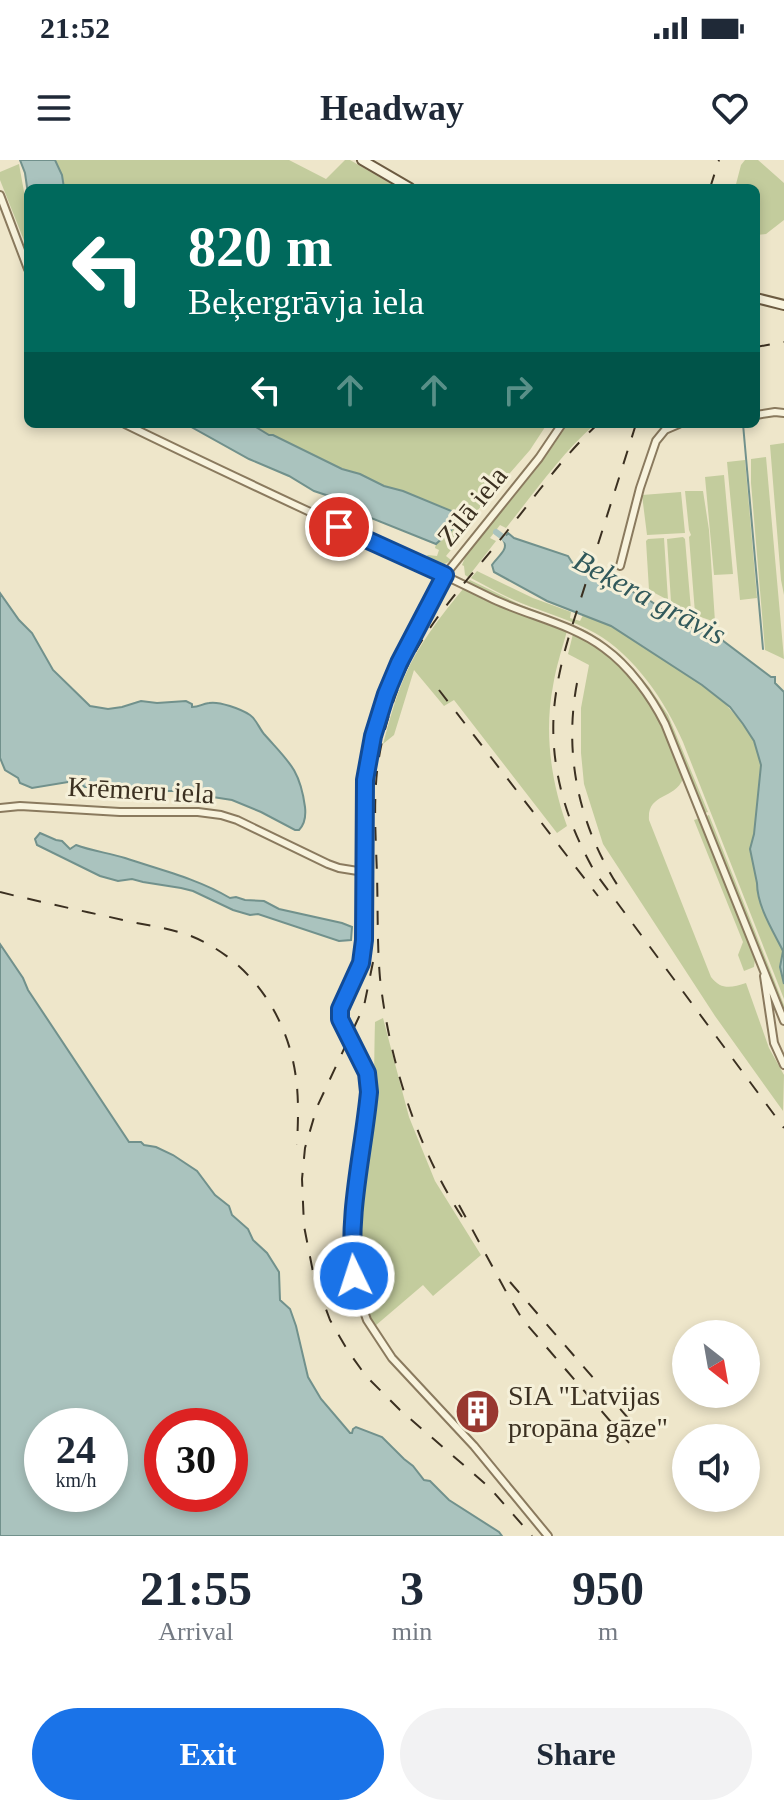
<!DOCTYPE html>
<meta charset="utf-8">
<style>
:root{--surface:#fff;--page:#f2f2f3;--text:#1f2937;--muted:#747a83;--accent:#1a73e8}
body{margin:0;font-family:Georgia,serif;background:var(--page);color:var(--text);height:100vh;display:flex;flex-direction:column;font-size:30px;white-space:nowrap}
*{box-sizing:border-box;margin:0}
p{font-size:26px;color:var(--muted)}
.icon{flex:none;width:44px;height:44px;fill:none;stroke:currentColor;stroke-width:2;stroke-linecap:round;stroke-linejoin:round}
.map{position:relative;height:1376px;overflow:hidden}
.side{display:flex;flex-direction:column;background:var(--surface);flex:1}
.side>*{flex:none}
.guide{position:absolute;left:24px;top:24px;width:736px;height:244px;border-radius:12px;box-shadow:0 4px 12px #0003;background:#00695c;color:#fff;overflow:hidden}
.needle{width:52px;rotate:149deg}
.buttons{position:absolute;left:672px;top:1160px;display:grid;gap:16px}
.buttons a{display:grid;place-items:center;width:88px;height:88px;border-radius:50%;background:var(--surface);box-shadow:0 4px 12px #0003;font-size:40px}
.speed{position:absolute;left:24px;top:1248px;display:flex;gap:16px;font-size:40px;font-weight:700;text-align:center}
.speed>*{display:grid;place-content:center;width:104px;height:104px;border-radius:50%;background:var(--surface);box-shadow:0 4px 12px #0003;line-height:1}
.speed small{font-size:20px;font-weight:400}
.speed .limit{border:12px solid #d22;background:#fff;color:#111}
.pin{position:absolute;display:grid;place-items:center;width:68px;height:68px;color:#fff;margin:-34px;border:4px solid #fff;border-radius:50%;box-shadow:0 2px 8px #0007}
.me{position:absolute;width:88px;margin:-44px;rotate:356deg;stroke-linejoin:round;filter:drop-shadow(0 0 6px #0008)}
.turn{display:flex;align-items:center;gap:28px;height:168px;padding:0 32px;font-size:36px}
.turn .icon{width:104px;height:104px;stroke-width:2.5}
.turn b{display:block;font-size:56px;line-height:68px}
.lanes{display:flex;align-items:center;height:76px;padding:0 32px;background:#0003;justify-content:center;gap:40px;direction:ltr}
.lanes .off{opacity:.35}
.eta{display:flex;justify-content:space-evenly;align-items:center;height:136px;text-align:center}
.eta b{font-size:48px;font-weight:800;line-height:56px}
.cta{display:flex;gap:16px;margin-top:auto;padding:16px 32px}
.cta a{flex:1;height:92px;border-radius:48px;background:var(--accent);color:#fff;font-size:32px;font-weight:800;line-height:92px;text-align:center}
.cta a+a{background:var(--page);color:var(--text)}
.status{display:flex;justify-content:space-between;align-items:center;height:56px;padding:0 40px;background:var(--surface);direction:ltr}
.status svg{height:22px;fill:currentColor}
header{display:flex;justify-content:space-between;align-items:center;height:104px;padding:0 32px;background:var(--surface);font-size:36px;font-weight:800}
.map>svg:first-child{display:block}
.green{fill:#c3cc9d}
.water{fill:#aac3be;stroke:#71918c;stroke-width:2;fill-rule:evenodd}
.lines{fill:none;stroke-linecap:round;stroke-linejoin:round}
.stream{stroke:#71918c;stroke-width:2}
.canal{stroke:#aac3be;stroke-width:6}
.street-casing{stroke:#8a7a5e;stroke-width:10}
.secondary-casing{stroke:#6c5b41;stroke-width:12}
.street{stroke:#f8f3dd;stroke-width:6}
.secondary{stroke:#f8f3dd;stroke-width:8}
.rail{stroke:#3b3021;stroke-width:2;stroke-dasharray:14 14;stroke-linecap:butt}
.route-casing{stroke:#114b97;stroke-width:20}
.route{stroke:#1a73e8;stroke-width:14}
.labels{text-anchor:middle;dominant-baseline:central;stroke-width:6;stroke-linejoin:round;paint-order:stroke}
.street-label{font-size:28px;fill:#3b3021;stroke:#f5f0d9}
.poi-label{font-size:28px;fill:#3b3021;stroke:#f5f0d9;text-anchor:start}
.water-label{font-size:30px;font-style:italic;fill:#31595b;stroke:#f5f0d9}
</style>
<div class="status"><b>21:52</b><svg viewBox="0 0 49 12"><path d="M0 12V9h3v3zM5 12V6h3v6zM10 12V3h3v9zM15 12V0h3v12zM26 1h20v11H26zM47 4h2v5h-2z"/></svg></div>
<header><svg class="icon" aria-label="menu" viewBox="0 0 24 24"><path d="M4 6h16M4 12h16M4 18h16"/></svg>Headway<svg class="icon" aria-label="heart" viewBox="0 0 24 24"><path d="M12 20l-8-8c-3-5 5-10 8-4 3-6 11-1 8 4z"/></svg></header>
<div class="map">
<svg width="784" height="1376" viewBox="0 0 784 1376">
<rect width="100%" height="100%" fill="#eee6ca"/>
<!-- green -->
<path class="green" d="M55 0H289L326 19 345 0H350L398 28H64L61 15Z
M745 0H758L784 23V60L766 74 756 75V28H735L741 5Z
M19 4 28 54 27 88 0 20V12Z
M251 264H547L530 290 477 351 480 354 446 396 451 400C442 407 434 408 424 403L423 398 428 395 437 396 439 390 435 388 436 384 461 361 469 362 472 357 461 355 403 331 383 326 360 314 342 309 273 275H269Z
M568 264H595C561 294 534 333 506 368L500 365 490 378 496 381 468 417 465 415 464 406 462 405 466 395 539 306Z
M784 283V435L781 420 770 285Z
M766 297 784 499 765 490 751 323V299Z
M745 300 757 438 740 440 727 302Z
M724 315 733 414 714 415 705 317Z
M685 331H703L709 370 715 462 698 456 695 453 689 377 691 375 689 370Z
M681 332 685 373 647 375 642 335Z
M683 377 685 379 691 450H685L671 442 667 379Z
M664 378 668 440 649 430 646 381 648 379Z
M477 411 533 438 571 452 570 458 580 461 583 455 611 466 702 525 721 539 743 564 754 581 761 605 754 674 750 689 757 723C757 746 773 771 783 791L780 807 784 824V839L683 582C665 541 635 496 595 473 572 460 546 453 521 443 504 436 488 427 471 418Z
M470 420 521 445 587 471 620 494 649 527 668 555 708 652 705 653 665 556 646 528 619 496 600 481 579 469 494 436 467 422Z
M463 429 510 450 567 471C562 489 556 507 553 526 544 572 551 622 567 666L557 673 454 540 444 546 414 510 394 575 383 584C389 562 395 539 404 518 418 485 440 457 463 429Z
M573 474C623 495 673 565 683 619 674 640 647 633 649 660L711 817C721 830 731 828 746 823L769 888 784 915 783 951 715 856 603 684 584 624 581 593V548L589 505 568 494Z
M709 655 784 845V853L706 656Z
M700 658 755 799 754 807 744 811 738 795 743 782 694 660Z
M383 858 409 957 435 1021 481 1095 433 1136 423 1125 375 1166C339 1101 362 1023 371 954 375 924 374 892 375 862Z"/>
<!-- water -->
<path class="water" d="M20 0H55L62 15 64 28H28V34L25 13Z
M186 264H251L269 275H273L342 309 360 314 384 326 403 331 461 355 472 357 469 362 461 361 436 384 361 354 355 348 335 338 314 331 289 316 249 299Z
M508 373 514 378 568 396 575 407 587 415 612 416 633 432 649 440 681 462 699 472 714 474 771 517H775V523L784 532V824L780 807 783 791C773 771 757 746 757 723L750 689 754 674 761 605 754 581 743 564 730 547 702 525 611 466 547 441 494 412 492 405C497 397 510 389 503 380Z
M0 433 19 460 32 473 53 510 90 546 108 549 122 547 141 541 157 543 186 541 192 544V547C200 547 201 544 209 543 219 541 241 549 250 555 256 559 259 568 264 574 288 601 300 609 305 647 306 656 305 664 299 670H295L261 652 232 640 174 631H156L142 628 85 627 74 621 32 628 20 623 18 618 5 610 0 598Z
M40 673 56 680 62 681 70 689 76 685C92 691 109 693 125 698 161 710 198 719 230 738L236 737 245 740 264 741 279 749 342 763 352 767 351 780 339 781 258 754 250 755 233 750 193 731 181 728 143 722 132 719 118 721 100 716 37 685 35 679Z
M0 784 23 818 28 830 129 982H141L144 985 156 987 173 995 197 1011 215 1035 229 1046 232 1055 248 1069 253 1080 267 1093 279 1112 280 1140 290 1149 296 1166 308 1217 321 1239 350 1273H352L353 1269 356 1267 382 1277 404 1299 413 1306 424 1320 430 1321 449 1340 499 1372 502 1376H0ZM42 1266H110V1334H42ZM162 1266H230V1334H162Z"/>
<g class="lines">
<!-- stream -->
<path class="stream" d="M743 264 763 489"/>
<!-- canal -->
<path class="canal" d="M496 372 508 381"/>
<defs>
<path id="street" d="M0 35 28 109
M756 255 775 252 784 253
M125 264C247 324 371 379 493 439 529 456 572 464 604 488 629 506 651 536 665 564L784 861
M620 406 640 328 656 281 665 270 679 264
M0 648 20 646 120 652H198L221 655 237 660 328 704 339 708 364 712
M764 816 774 883 784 905
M548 1376 474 1286 392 1198 367 1160 361 1143 354 1116 351 1090 352 1055 367 954 368 923 362 901 340 859V849L361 803 364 780 365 620 373 576 386 534 406 488 445 415 539 298 562 264"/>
<path id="secondary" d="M362 0 410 28
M756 138 784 145"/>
</defs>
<!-- street casing -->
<use href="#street" class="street-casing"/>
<!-- secondary casing -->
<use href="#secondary" class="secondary-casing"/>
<!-- street -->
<use href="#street" class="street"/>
<!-- secondary -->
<use href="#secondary" class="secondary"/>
<!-- rail -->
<path class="rail" d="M710 28 719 0
M756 187 784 182
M636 264C620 315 604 365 588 416 577 452 563 489 557 527 545 593 563 657 596 714L784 968
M577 523C563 597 580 670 622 732
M439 530 598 736
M0 732C44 743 88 752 132 762 152 766 172 769 191 776 250 800 288 856 296 918 299 940 298 963 297 985
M373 802 364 846 317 947 305 988 302 1019 304 1066 314 1117 330 1160 348 1191 366 1216 400 1250 489 1327 532 1376
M459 1045 510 1139 523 1160 630 1284
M462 1057C417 987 389 901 380 818 377 784 378 749 377 715 376 684 374 654 376 624 378 588 389 551 402 518 426 462 471 417 508 370 537 334 564 295 598 264
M510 1122 641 1273"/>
</g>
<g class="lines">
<defs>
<path id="route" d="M339 367 445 415 399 503 386 534 373 576 365 620 364 780 361 803 340 849V859L367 913 369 932C363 994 347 1054 354 1116"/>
</defs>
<!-- route casing -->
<use href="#route" class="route-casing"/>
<!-- route -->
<use href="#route" class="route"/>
</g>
<!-- icons -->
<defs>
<symbol id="building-disc" viewBox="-11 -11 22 22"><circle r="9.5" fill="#983830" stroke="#f5f0d9"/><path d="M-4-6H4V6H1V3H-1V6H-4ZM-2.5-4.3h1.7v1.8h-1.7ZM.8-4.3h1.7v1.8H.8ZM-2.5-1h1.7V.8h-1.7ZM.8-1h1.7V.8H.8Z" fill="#fff"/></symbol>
</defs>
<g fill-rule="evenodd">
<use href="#building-disc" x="452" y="1226" width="51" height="51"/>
</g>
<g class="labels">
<!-- street labels -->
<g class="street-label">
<text transform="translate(472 346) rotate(-51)">Zilā iela</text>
<text transform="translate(141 630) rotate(3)">Krēmeru iela</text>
</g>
<!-- poi labels -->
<g class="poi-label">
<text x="508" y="1235">SIA "Latvijas<tspan x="508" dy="32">propāna gāze"</tspan></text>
</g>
<!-- water labels -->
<g class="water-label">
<text transform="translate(650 437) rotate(28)">Beķera grāvis</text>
</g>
</g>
</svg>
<div class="buttons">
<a><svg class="needle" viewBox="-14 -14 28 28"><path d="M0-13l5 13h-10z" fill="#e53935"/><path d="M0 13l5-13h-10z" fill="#747a83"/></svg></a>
<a><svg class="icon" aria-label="sound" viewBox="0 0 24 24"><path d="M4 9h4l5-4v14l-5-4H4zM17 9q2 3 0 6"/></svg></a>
</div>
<div class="speed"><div>24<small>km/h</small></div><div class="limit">30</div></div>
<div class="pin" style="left:339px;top:367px;background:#d93025"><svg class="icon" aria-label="arrive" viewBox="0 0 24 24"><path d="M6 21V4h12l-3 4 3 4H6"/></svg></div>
<svg class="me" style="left:354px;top:1116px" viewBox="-20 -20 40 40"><circle r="17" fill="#1a73e8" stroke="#fff" stroke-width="3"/><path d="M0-11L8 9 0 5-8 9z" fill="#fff"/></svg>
<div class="guide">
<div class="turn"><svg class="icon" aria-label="left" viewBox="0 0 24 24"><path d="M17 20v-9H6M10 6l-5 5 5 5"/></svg><div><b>820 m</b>Beķergrāvja iela</div></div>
<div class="lanes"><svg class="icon" aria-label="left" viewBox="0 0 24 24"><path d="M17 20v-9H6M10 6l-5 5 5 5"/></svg><svg class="icon off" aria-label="ahead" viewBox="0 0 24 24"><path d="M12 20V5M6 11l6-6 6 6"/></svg><svg class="icon off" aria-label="ahead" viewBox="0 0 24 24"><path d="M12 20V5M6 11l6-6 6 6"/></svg><svg class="icon off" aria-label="right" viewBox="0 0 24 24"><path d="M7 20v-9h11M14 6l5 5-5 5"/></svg></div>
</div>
</div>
<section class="side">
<div class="eta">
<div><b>21:55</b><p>Arrival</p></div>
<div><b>3</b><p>min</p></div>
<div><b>950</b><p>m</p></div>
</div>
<div class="cta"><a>Exit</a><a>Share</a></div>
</section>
